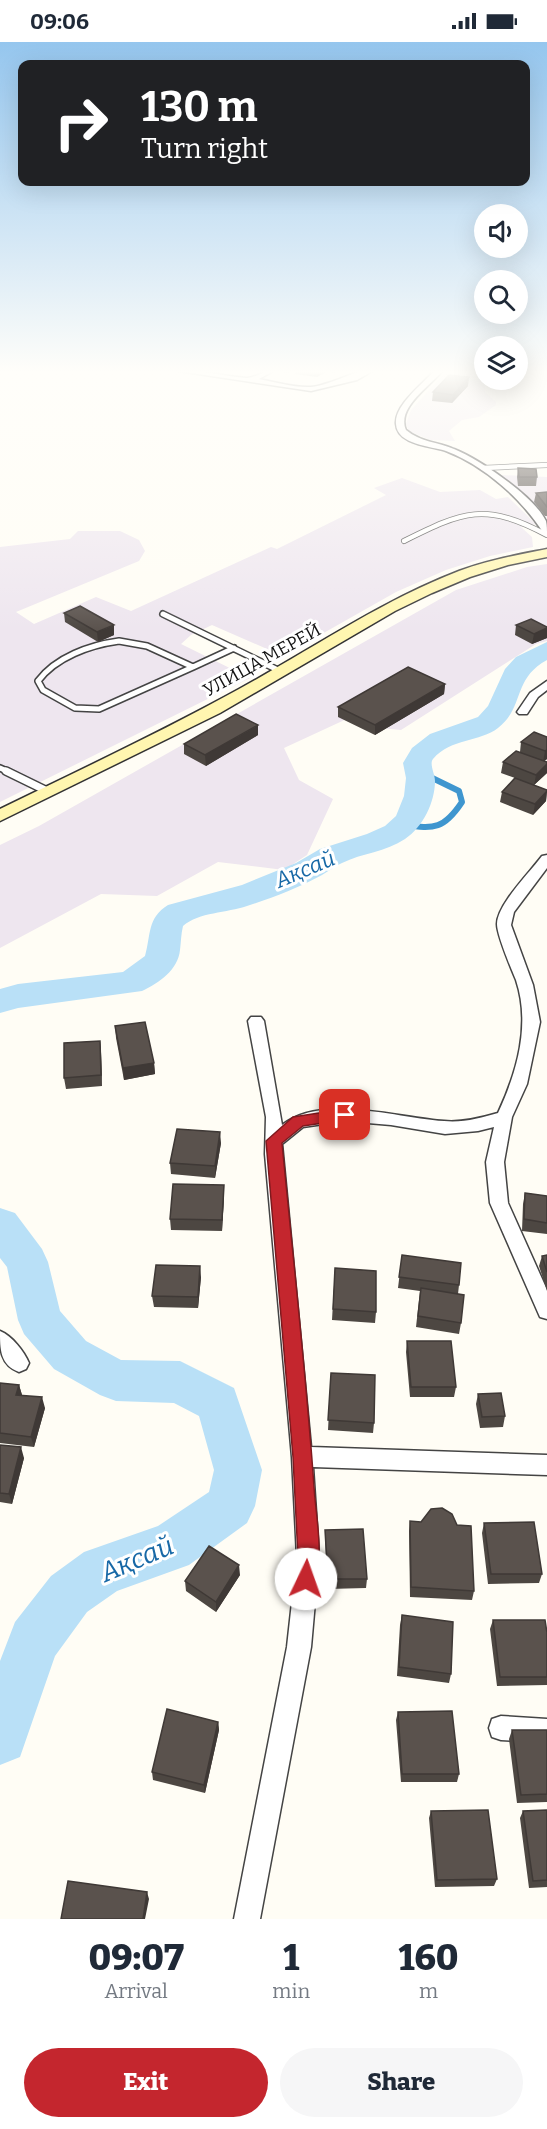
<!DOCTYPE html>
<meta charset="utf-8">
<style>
:root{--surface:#fff;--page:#f6f6f7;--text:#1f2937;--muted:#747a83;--accent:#c4262e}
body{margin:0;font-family:Bitter,serif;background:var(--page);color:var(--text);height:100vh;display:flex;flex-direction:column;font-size:22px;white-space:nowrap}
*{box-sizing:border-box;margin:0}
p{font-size:20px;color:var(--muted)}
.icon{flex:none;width:33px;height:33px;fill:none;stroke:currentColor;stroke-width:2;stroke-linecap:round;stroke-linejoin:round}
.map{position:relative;height:1877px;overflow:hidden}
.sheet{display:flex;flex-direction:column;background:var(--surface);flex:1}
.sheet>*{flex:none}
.top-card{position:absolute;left:18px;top:18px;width:512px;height:126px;border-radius:12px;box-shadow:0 6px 24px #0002;background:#202124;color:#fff;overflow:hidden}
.buttons{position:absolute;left:474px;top:162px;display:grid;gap:12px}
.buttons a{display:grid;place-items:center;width:54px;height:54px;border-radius:50%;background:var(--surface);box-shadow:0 6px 24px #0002;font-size:30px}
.pin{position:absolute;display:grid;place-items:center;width:51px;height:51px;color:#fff;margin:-26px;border-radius:12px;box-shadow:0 3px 9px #0006}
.me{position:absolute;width:66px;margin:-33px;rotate:3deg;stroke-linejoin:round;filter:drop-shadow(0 0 4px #0008)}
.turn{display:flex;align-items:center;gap:21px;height:126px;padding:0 24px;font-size:27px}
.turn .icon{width:78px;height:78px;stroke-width:2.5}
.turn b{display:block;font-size:42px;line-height:51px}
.eta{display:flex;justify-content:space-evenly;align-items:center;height:102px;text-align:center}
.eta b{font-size:36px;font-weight:800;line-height:42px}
.primary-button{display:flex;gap:12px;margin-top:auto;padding:12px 24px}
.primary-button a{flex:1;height:69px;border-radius:36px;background:var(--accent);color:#fff;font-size:24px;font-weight:800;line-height:69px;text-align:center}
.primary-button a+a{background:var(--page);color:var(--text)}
.status{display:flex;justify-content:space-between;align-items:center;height:42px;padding:0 30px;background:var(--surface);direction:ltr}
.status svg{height:16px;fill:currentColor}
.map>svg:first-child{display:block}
.industrial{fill:#eee6ef}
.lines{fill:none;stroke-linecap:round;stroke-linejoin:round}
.stream{stroke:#3f96cf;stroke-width:6}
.river{fill:#b9e0f7;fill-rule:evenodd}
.service-far2-casing{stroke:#444;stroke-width:6}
.service-far1-casing{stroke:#444;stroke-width:8}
.service-casing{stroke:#444;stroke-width:10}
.minor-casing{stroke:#444;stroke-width:3}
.secondary-casing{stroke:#333;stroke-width:3}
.service-far2{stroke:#fff;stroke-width:4.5}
.service-far1{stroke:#fff;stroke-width:5}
.service{stroke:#fff;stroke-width:7}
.minor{fill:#fff;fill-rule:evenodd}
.secondary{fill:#fff6b0;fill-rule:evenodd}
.wall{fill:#4d4742}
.shaded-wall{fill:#3f3936}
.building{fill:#5a524d;stroke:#3f3936;stroke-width:1.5}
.route{fill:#c4262e;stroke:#7f191e;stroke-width:1.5}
.labels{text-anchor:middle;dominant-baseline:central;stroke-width:6;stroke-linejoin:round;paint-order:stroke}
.far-street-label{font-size:18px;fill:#111;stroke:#fff}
.water-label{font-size:22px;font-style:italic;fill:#1768a6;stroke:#fff}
.near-water-label{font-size:27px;font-style:italic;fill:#1768a6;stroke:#fff}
</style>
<div class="status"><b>09:06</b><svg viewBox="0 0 49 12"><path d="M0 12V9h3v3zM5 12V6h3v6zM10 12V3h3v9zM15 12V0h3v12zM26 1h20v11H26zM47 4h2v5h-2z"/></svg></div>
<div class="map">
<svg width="547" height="1877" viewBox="0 0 547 1877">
<rect width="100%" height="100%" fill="#fffdf5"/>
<!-- industrial -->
<path class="industrial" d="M447 328 484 334 485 350 496 360V363L479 375 462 378 449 389 455 399 430 398 409 389 406 382 411 368Z
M500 433 547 435V476L531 460Z
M402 436 440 450 480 448 496 457 508 455 536 482 521 485 532 495 533 505 490 514 446 528 396 550 283 614 212 583 191 593 181 602 250 636 0 760V505L70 497 78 489H120L139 498 145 509 139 519 16 570 34 582 96 555 131 569 271 505 277 507 386 453 374 446Z
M547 522V599L536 602 401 688 370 685 351 675 284 706 299 738 333 757 307 813 284 828 218 820 157 854 101 852 0 906V803L39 784 456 548 527 525Z"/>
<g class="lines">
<!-- stream -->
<path class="stream" d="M404 783C435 787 444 787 462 760L459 749 422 731"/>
<!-- river -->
<path class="river" d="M547 600V618C512 637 525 665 498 686 480 700 451 696 433 717 429 722 435 732 435 739 435 760 423 785 405 797 386 810 362 811 342 821 335 824 329 829 322 833 298 846 272 856 247 864 227 871 199 870 183 884 181 892 181 900 180 908 178 928 159 941 142 949L18 966 0 971V947L18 942 123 930 145 914C151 893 147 876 168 863L242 843 296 821 320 807 367 792 385 784 396 774 404 754 406 736 403 721 412 706 430 692 478 675 488 664 505 627 516 615Z
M0 1166 15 1171 42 1207 48 1220 60 1269 86 1299 121 1318 180 1319 234 1346 262 1428 255 1464 247 1481 189 1523 117 1549 87 1570 55 1614 20 1715 0 1723V1619L15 1580 51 1534 84 1510 158 1484 209 1450 214 1428 199 1374 174 1361 116 1359 100 1353 54 1327 24 1292 18 1278 7 1225 0 1216Z"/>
<defs>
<path id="service-far2" d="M483 426 547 423
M404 499C464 469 485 460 547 493"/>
<path id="service-far1" d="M163 572 282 630
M119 599 147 604 193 625 99 667 75 666 43 648 38 639C56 615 90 603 119 599Z
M193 625 234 606
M0 726 9 730"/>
<path id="service" d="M6 729 49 750"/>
<path id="minor" d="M165 327C192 325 219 334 246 336 257 336 266 327 277 327L259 337C275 340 295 346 311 345 331 343 359 326 376 327L357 338 311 349Z
M436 327H444C431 344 396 365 406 388 420 400 438 400 454 407 479 417 534 454 546 479 547 483 547 488 547 493L544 492C522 457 485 424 446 409 431 404 397 403 396 382 394 363 425 340 436 327Z
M547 639V648L538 655 527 672H519L517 670 530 651Z
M547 813V826L514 870 511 883 533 943 540 980 527 1042 512 1075 504 1120 508 1161 547 1248V1277L540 1275 490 1161 486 1120 494 1085 478 1089 445 1092 391 1083 344 1079 303 1085 282 1102 311 1405 547 1413V1433L313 1425 319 1515 311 1605 260 1877H234L287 1605 297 1515 292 1415 265 1112 266 1075 248 979 251 975H261L264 979 282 1083C322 1051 397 1076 444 1079 462 1081 481 1076 498 1071 517 1030 531 983 516 938 511 926 497 893 497 882 497 863 530 830 542 814Z
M0 1289C12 1294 24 1309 29 1321L26 1327 19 1330C0 1323 0 1307 0 1289Z
M501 1674 547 1677V1701L501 1698 492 1695 489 1686 492 1677Z"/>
<path id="secondary" d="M547 507V515L508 523 470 535 432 551 395 569 220 671 0 779V767C80 728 161 690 239 647 312 607 381 559 459 529 488 518 517 513 547 507Z"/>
</defs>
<!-- service-far2 casing -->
<use href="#service-far2" class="service-far2-casing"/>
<!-- service-far1 casing -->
<use href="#service-far1" class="service-far1-casing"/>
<!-- service casing -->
<use href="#service" class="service-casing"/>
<!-- minor casing -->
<use href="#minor" class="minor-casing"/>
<!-- secondary casing -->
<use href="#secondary" class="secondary-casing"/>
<!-- service-far2 -->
<use href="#service-far2" class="service-far2"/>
<!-- service-far1 -->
<use href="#service-far1" class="service-far1"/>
<!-- service -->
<use href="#service" class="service"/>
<!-- minor -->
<use href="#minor" class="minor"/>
<!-- secondary -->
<use href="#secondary" class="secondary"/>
</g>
<!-- wall -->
<path class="wall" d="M279 327H294L287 331 279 329Z
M295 327H343L334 331 325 328 324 331 317 335 295 332Z
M468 344 452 361 432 359 433 350Z
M518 426 537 435 536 444H518L517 435Z
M547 450V474H545L534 460 536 451Z
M64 571 114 593 98 600 65 580Z
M516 583 547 585V596L532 602 515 593Z
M445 642 444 652 375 693 338 675V665Z
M258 693 206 724 184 712V702Z
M547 695V717L544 719 547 720V731L534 743 547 748 546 759 533 773 500 760 502 750 515 736 501 731 503 720 520 710 521 700Z
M115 984 154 1021 155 1032 124 1038 116 996Z
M100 999 101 1010 102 1044 66 1047 64 1036Z
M221 1101 215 1136 171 1132 170 1121Z
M224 1143V1154L222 1189 171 1188 170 1177Z
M525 1151 547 1154V1192L522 1189 523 1162Z
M402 1213 459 1243 458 1252 461 1281 459 1292 416 1285 420 1249 398 1246Z
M547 1213V1249L539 1224 542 1214Z
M335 1226 376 1270 375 1281 332 1278Z
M201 1235 198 1266 154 1265 152 1254Z
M407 1299 456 1345 454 1355H410L406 1310Z
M331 1331 374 1381 373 1391 328 1388Z
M0 1341 19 1343 22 1353 45 1366 34 1405 0 1401Z
M478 1352 505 1374 503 1385 480 1386 476 1362Z
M0 1403 24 1416 12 1462 0 1460Z
M410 1479 474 1549 472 1558 410 1555 409 1489Z
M484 1481 542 1532 539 1541 488 1542 482 1491Z
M325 1488 367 1537 366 1546 328 1547 325 1498Z
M240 1533 216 1570 186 1549 185 1539Z
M402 1573 451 1632 449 1641 397 1634 400 1583Z
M493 1578 547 1591V1643L497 1644 490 1587Z
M398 1670 459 1732 457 1740H401L396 1678Z
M218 1680 219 1688 205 1751 153 1738 152 1730Z
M512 1688H547V1760L517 1761 509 1697Z
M547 1768V1845L529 1846 520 1776 523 1769Z
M431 1769 497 1837 494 1844 435 1845 429 1776Z"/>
<!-- shaded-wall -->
<path class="shaded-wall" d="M287 327H294L287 331Z
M317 327H325L324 331 317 335Z
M334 327H343L334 331Z
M469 335 468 344 452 361 453 353Z
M114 583V593L98 600 97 590Z
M547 586V596L532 602 534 592Z
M445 642 444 652 375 693V683Z
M258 683V693L206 724 205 713Z
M547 708V717L543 720 545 709Z
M547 722V731L534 743 536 733Z
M547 749 546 759 533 773 535 762Z
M100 999 101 1010 102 1044 101 1033Z
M154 1021 155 1032 124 1038 123 1026Z
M220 1090 221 1101 215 1136V1124Z
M224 1143V1154L222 1189V1178Z
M200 1224 201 1235 198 1266V1255Z
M19 1343 22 1353H16Z
M42 1355 45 1366 34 1405 31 1395Z
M21 1405 24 1416 12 1462 9 1452Z
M239 1523 240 1533 216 1570V1560Z
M218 1680 219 1688 205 1751 204 1743Z
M147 1850 149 1857 145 1877H143Z"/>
<!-- building -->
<path class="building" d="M449 333 469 335 453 353 433 350Z
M518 426 536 427 537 435H519Z
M547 450V465L536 451Z
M80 564 114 583 97 590 64 571Z
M531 577 547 585V586L534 592 516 583Z
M408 625 445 642 375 683 338 665Z
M236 672 258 683 205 713 184 702Z
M534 690 547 695V708L545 709 521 700Z
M516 709 547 720V722L536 733 503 720Z
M515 736 547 748V749L535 762 502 750Z
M145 980 154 1021 123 1026 115 984Z
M100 999 101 1033 64 1036V1001Z
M177 1087 220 1090 215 1124 170 1121Z
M173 1142 224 1143 222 1178 170 1177Z
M525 1151 547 1154V1181L524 1177Z
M402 1213 461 1221 459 1243 399 1235Z
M547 1213V1230L542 1214Z
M156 1223 200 1224 198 1255 152 1254Z
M335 1226 376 1229V1270L333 1267Z
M421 1246 464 1253 461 1281 418 1274Z
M407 1299H451L456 1345H411Z
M331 1331 375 1333 374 1381 328 1378Z
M0 1341 19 1343 16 1353 42 1355 31 1395 0 1391Z
M501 1351 505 1374 482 1375 478 1352Z
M0 1403 21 1405 9 1452 0 1451Z
M442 1466 452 1472 457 1483 471 1484 474 1549 411 1545 410 1479 421 1480 431 1467Z
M534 1480 542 1532H491L484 1481Z
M363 1487 367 1537H328L325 1488Z
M209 1504 239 1523 216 1560 185 1539Z
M402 1573 453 1580 451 1632 399 1625Z
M493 1578H545L547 1591V1635H500Z
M167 1667 218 1680 204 1743 152 1730Z
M452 1669 459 1732H402L398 1670Z
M512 1688H547V1752L521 1753Z
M488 1768 497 1837 437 1838 431 1769Z
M547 1768V1838L533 1839 523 1769Z
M68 1839 147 1850 143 1877H61Z"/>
<!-- sky -->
<linearGradient id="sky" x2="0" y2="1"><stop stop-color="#95c6ee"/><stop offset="0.56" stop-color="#fffefa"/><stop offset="1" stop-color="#fffefa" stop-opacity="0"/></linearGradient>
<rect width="547" height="589" fill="url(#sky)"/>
<!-- route -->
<path class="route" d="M345 1067 350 1069 352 1073 350 1077 303 1084 282 1101C293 1216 306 1330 314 1445 316 1476 325 1516 313 1544L306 1547 299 1544 296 1537 298 1515 293 1415 266 1099 293 1075Z"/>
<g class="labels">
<!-- far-street labels -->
<g class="far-street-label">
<text transform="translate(262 618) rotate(-29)">УЛИЦА МЕРЕЙ</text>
</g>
<!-- water labels -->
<g class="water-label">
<text transform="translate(305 827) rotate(-23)">Ақсай</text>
</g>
<!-- near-water labels -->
<g class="near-water-label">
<text transform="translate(137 1517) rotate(-23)">Ақсай</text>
</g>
</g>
</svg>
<div class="buttons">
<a><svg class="icon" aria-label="sound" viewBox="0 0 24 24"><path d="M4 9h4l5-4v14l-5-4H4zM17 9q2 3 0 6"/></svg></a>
<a><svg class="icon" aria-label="search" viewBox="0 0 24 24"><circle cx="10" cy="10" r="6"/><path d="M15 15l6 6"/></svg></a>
<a><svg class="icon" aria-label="layers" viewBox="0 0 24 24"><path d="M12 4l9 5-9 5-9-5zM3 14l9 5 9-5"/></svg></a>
</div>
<div class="pin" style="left:345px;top:1073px;background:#d93025"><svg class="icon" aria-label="arrive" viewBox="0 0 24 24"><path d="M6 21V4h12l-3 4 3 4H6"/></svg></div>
<svg class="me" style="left:306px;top:1537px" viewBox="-20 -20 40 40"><circle r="19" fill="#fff"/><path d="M0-13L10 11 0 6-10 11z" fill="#c4262e"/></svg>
<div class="top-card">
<div class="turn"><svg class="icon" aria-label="right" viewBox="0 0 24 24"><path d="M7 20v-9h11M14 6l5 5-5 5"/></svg><div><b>130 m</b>Turn right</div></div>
</div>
</div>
<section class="sheet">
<div class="eta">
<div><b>09:07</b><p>Arrival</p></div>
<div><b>1</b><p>min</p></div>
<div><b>160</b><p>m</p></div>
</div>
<div class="primary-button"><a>Exit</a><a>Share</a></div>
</section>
